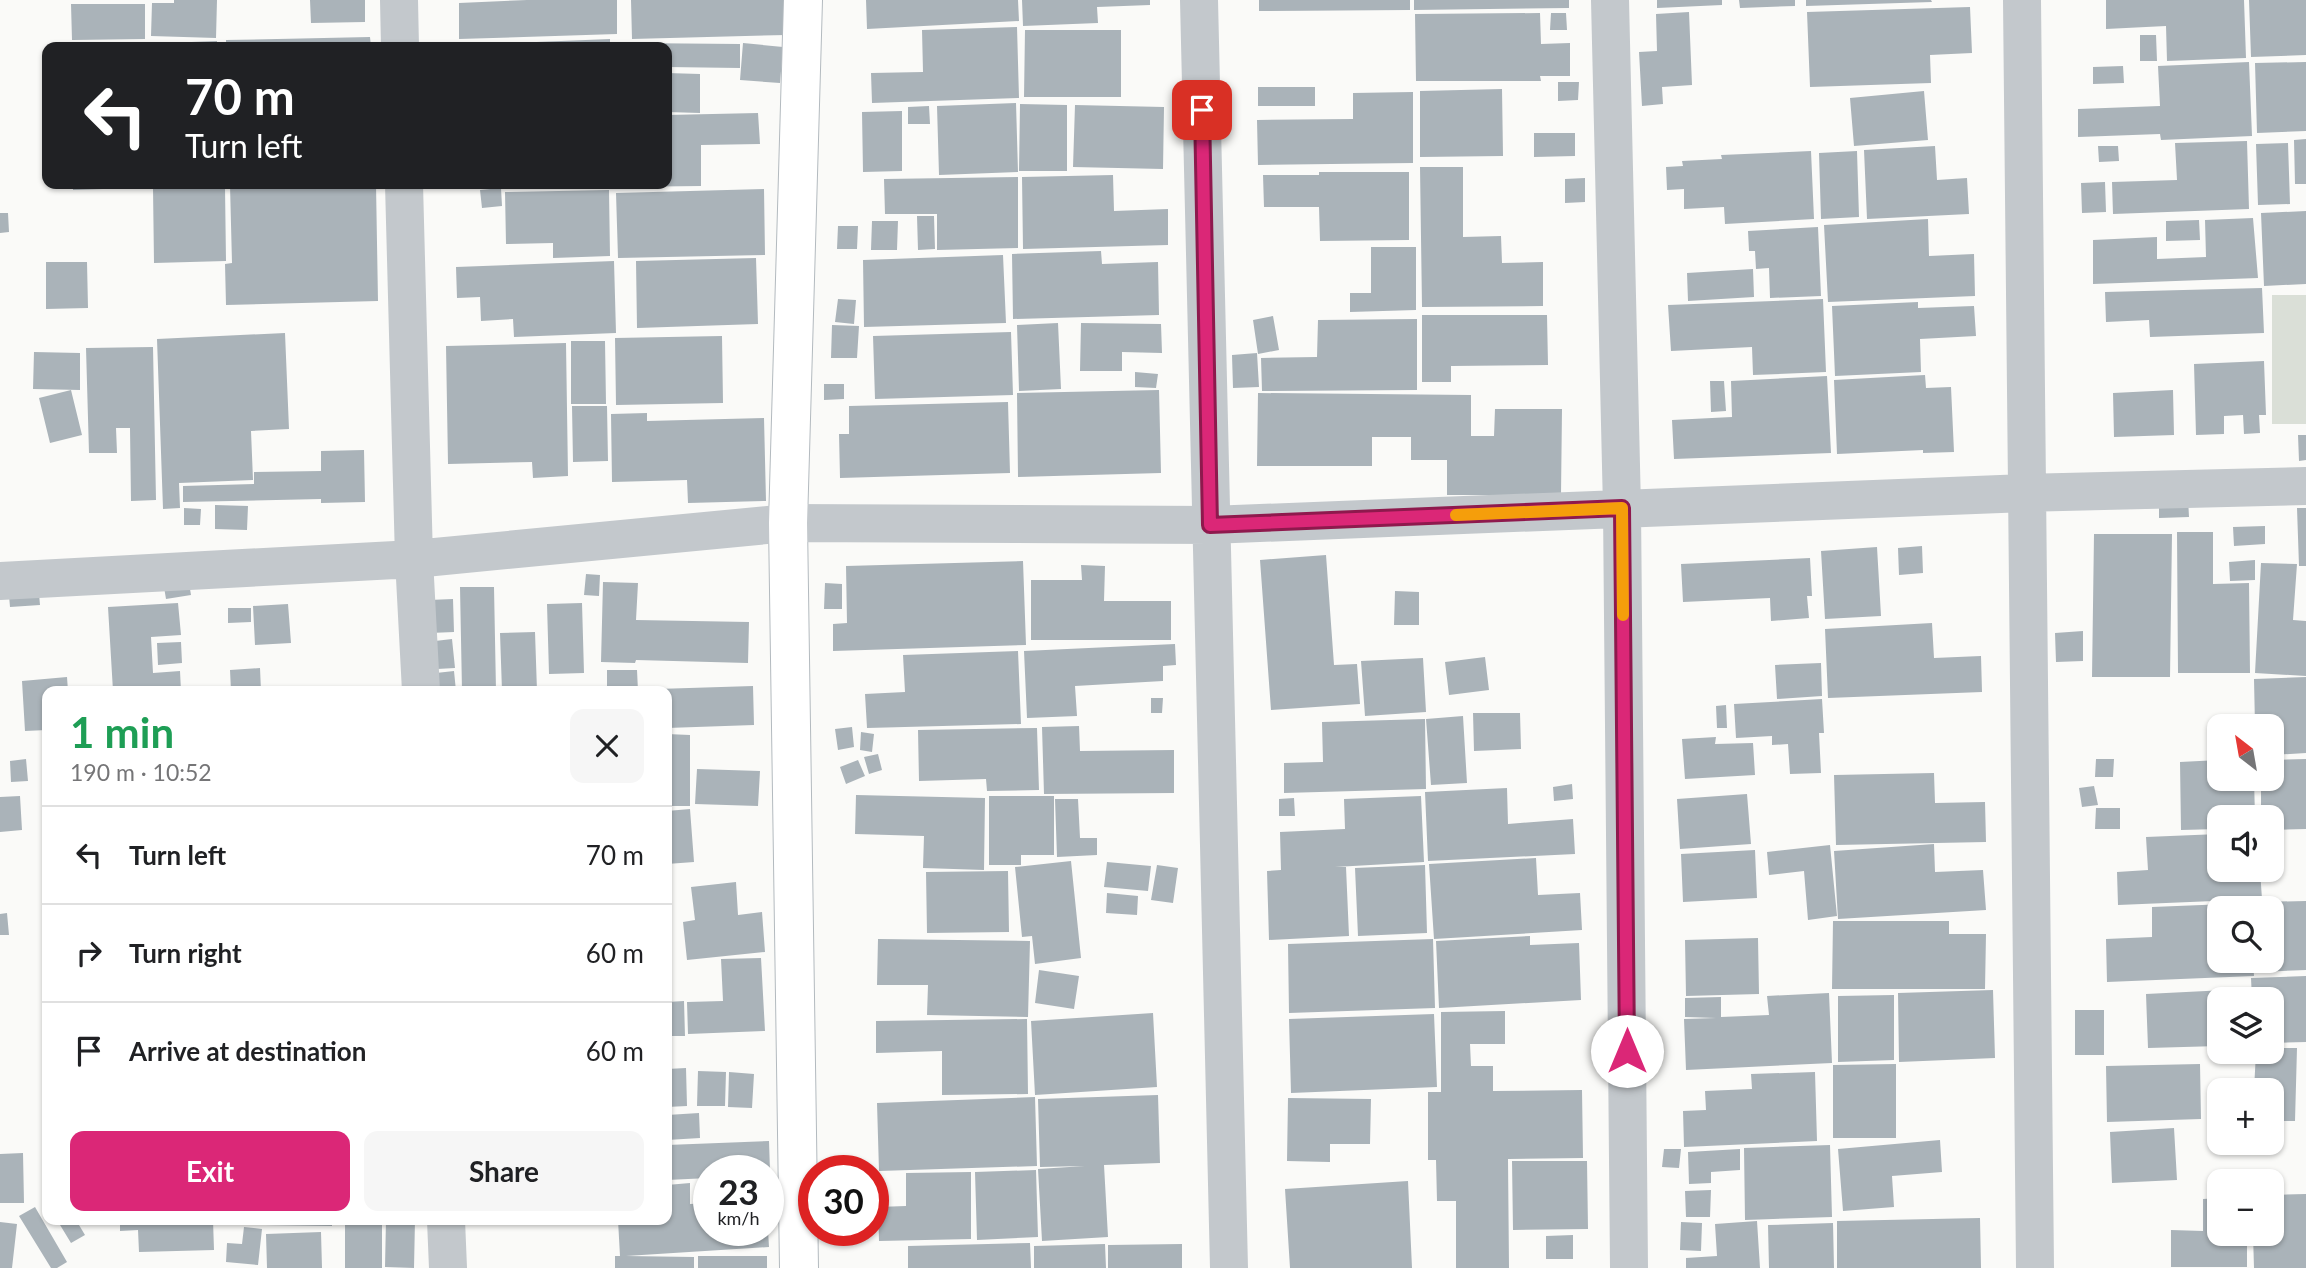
<!DOCTYPE html>
<meta charset="utf-8">
<style>
:root{--surface:#fff;--page:#f6f6f6;--text:#202124;--muted:#757577;--line:#e0e0e0;--accent:#db2777}
body{margin:0;font-family:Lato,sans-serif;background:var(--page);color:var(--text);height:100vh;display:flex;flex-direction:column;font-size:26px;white-space:nowrap}
*{box-sizing:border-box;margin:0}
p{font-size:23px;color:var(--muted)}
.icon{flex:none;width:38px;height:38px;fill:none;stroke:currentColor;stroke-width:2;stroke-linecap:round;stroke-linejoin:round}
.map{position:relative;flex:1;overflow:hidden}
.sheet{position:absolute;left:42px;top:686px;width:630px;height:539px;display:flex;flex-direction:column;background:var(--surface);border-radius:14px;box-shadow:0 2px 5px #0004}
.sheet>*{flex:none}
.banner{position:absolute;left:42px;top:42px;width:630px;height:147px;border-radius:14px;box-shadow:0 2px 5px #0004;background:#202124;color:#fff;overflow:hidden}
.needle{width:46px;rotate:329deg}
.controls{position:absolute;left:2207px;top:714px;display:grid;gap:14px}
.controls a{display:grid;place-items:center;width:77px;height:77px;border-radius:14px;background:var(--surface);box-shadow:0 2px 5px #0004;font-size:35px}
.speed{position:absolute;left:693px;top:1155px;display:flex;gap:14px;font-size:35px;font-weight:700;text-align:center}
.speed>*{display:grid;place-content:center;width:91px;height:91px;border-radius:50%;background:var(--surface);box-shadow:0 2px 5px #0004;line-height:1}
.speed small{font-size:18px;font-weight:400}
.speed .limit{border:10px solid #d22;background:#fff;color:#111}
.pin{position:absolute;display:grid;place-items:center;width:60px;height:60px;color:#fff;margin:-30px;border-radius:14px;box-shadow:0 4px 10px #0006}
.me{position:absolute;width:77px;margin:-38px;rotate:0deg;stroke-linejoin:round;filter:drop-shadow(0 0 5px #0008)}
.turn{display:flex;align-items:center;gap:24px;height:147px;padding:0 28px;font-size:32px}
.turn .icon{width:91px;height:91px;stroke-width:2.5}
.turn b{display:block;font-size:49px;line-height:60px}
.round{display:grid;place-items:center;flex:none;width:74px;height:74px;border-radius:14px;background:var(--page)}
.summary{display:flex;align-items:center;justify-content:space-between;height:119px;padding:0 28px}
h1{font-size:42px;font-weight:700;line-height:52px;color:#1e9e55}
.primary-button{display:flex;gap:14px;margin-top:auto;padding:14px 28px}
.primary-button a{flex:1;height:80px;border-radius:14px;background:var(--accent);color:#fff;font-size:28px;font-weight:700;line-height:80px;text-align:center}
.primary-button a+a{background:var(--page);color:var(--text)}
ul{padding:0;list-style:none}
li{display:flex;align-items:center;gap:21px;height:98px;padding:0 28px;border-top:2px solid var(--line)}
li div{flex:1}
li b{display:block;font-size:26px}
li em{font-style:normal}
.map>svg:first-child{display:block}
.green{fill:#dadfd7}
.building{fill:#aab3b9}
.lines{fill:none;stroke-linecap:round;stroke-linejoin:round}
.secondary-casing{stroke:#b3babf;stroke-width:40}
.street{stroke:#c3c8cc;stroke-width:38}
.secondary{stroke:#fff;stroke-width:38}
.route-casing{stroke:#8e194d;stroke-width:18}
.route{stroke:#db2777;stroke-width:12}
.slow{stroke:#f59e0b;stroke-width:12}
</style>
<div class="map">
<svg width="2306" height="1268" viewBox="0 0 2306 1268">
<rect width="100%" height="100%" fill="#fafaf8"/>
<!-- green -->
<path class="green" d="M2272 295H2306V424H2272Z"/>
<!-- building -->
<path class="building" d="M174 0H217L216 38 151 36 152 3H174Z
M310 0H365V22L311 23Z
M527 0H617V34L459 39V3Z
M631 0H786V35L632 39Z
M866 0H1018L1019 21 867 29Z
M1022 0H1150V5L1097 7 1098 23 1023 26Z
M1259 0H1410V10L1259 11Z
M1414 0H1569V8L1414 10Z
M1657 0H1722V5L1657 8Z
M1739 0H1795V6L1740 8Z
M1806 0H1931L1932 2 1806 6Z
M2106 0H2244L2246 58 2167 61 2166 26 2106 29Z
M2249 0H2306V55L2251 57Z
M71 4H145V39L72 40Z
M1970 7 1972 53 1930 55 1931 83 1810 87 1807 12Z
M1689 12 1692 85 1662 87 1663 104 1642 106 1639 52 1657 51 1656 14Z
M1540 13 1541 44 1570 43V76H1540L1541 81H1416L1415 14Z
M1551 13H1566L1567 30H1550Z
M1017 27 1019 98 872 103 871 73 923 72 922 30Z
M1025 30H1121V97H1024Z
M2140 35H2156L2157 61H2140Z
M370 37 371 47H226V40Z
M610 39V47H512V43Z
M217 41V47H114V45Z
M629 43 740 44V68L667 67V47H629Z
M743 43 783 47 780 83 740 80Z
M2249 62 2252 136 2161 140 2160 134 2078 137V109L2160 106 2158 66Z
M2306 62V131L2257 133 2255 63Z
M2123 66 2124 83 2093 84V67Z
M667 73 700 74V113L667 112Z
M1558 82H1579L1578 100 1558 101Z
M1258 87H1315V106H1258Z
M1502 89 1503 156 1420 157V91Z
M1924 91 1928 140 1854 146 1850 98Z
M1413 92V163L1258 165 1257 120 1353 119V93Z
M1016 103 1018 172 939 175 937 106Z
M1020 104 1067 105V171H1019Z
M1075 105 1164 107 1163 169 1073 167Z
M929 106 930 124H908V107Z
M902 111V171L863 172 862 112Z
M758 113 760 144 701 145V186L617 187 616 184H667V115Z
M1534 133H1575V156L1534 157Z
M2306 139V184H2295L2294 140Z
M2247 141 2249 209 2113 214 2112 182 2177 180 2175 143Z
M2288 143 2290 204 2258 205 2256 144Z
M1935 146 1937 180 1967 178 1969 214 1867 219 1864 150Z
M2098 146H2118L2119 161 2099 162Z
M1811 151 1814 219 1725 224 1724 207 1684 209V189L1667 190 1666 167 1683 166 1682 161 1722 159 1721 155Z
M1857 151 1859 217 1821 219 1819 153Z
M1420 167H1463V237L1501 236 1502 263 1543 262V306L1422 307Z
M1319 172H1409V240L1320 241 1319 207H1264L1263 175H1319Z
M1113 175 1114 211 1168 209V245L1023 249 1022 177Z
M1018 177V248L937 250V214H885L884 179Z
M1585 178V202L1565 203V179Z
M2105 182 2106 212 2082 213 2081 183Z
M73 184H103V189L73 190Z
M376 184 378 301 226 305 225 264 232 263 230 185Z
M225 187 226 261 154 263 153 188Z
M501 188 502 206 482 208 480 190Z
M764 189 765 255 618 258 616 193Z
M609 190 610 256 553 258V243L506 244 505 192Z
M2306 211V284L2264 286 2261 213Z
M0 213H8L9 232 0 233Z
M917 216H934L935 249 918 250Z
M2253 218 2258 278 2093 284V240L2157 237V259L2206 257 2205 220Z
M1928 219 1929 256 1974 254 1975 296 1828 302 1824 225Z
M2199 220 2200 240 2166 241V221Z
M872 221H898L897 250H871Z
M838 226H858L857 249H837Z
M1818 227 1821 296 1770 298 1769 268 1756 269 1755 251H1749L1748 231Z
M1371 247H1416V310L1350 312V293H1371Z
M1101 251 1102 264 1158 262 1159 315 1013 319 1012 254Z
M1003 255 1006 323 864 327 863 260Z
M756 258 758 324 637 328 636 261Z
M614 261 616 333 514 337 513 319 481 321 480 297 457 298 456 267Z
M46 262H87L88 308 46 309Z
M1753 269 1754 297 1688 301 1687 273Z
M2262 288 2264 333 2150 337 2149 320 2106 322 2105 292Z
M838 299 856 300 854 324 835 322Z
M1823 299 1826 372 1753 375 1752 347 1671 351 1668 305Z
M1918 302V308L1974 306 1976 336 1920 339 1921 372 1835 376 1832 306Z
M1422 315H1547L1548 365 1451 366V382H1422Z
M1273 316 1279 350 1258 354 1253 320Z
M1417 319V390L1262 391 1261 358 1317 357 1318 320Z
M1058 323 1061 389 1019 391 1017 325Z
M1081 323 1161 324 1162 353 1122 352V371H1080Z
M832 325 859 326 857 358H831Z
M1011 332 1013 395 875 399 873 336Z
M285 333 289 429 251 431 253 480 179 483 180 508 163 509 157 339Z
M722 336 723 403 616 405 615 338Z
M571 341H605L606 404H571Z
M566 343 568 476 533 478 532 462 448 464 446 346Z
M153 347 156 500 131 501 130 428H116L117 453H89L86 348Z
M34 352 80 353V390L33 389Z
M1257 353 1259 387 1233 388 1232 355Z
M2264 361 2266 415H2259L2260 433 2244 434 2243 415 2224 416V434L2196 435 2194 364Z
M1135 372 1158 374 1156 388 1135 387Z
M1925 375 1926 388 1951 387 1954 452 1923 453V450L1837 454 1834 380Z
M1827 376 1831 453 1674 459 1672 420 1732 417 1731 381Z
M1710 381H1724L1726 411 1711 412Z
M824 384H844V399L824 400Z
M71 390 82 435 50 443 39 398Z
M1159 390 1161 473 1018 477 1017 393Z
M2173 390 2174 435 2114 437 2113 393Z
M1258 393 1471 395V436H1494L1495 409H1562L1561 495H1447V460H1411V437H1372V466H1257Z
M1008 402 1010 473 840 478 839 434H849V406Z
M572 406H607L608 461 573 462Z
M647 413V421L764 418 766 501 688 503 687 480 612 482 611 414Z
M2298 435H2306V460L2299 461Z
M364 450 365 502 321 503V499L183 502V486L254 484V472L321 471V451Z
M2188 498 2189 517 2159 518V499Z
M215 505 248 506 247 530 215 529Z
M184 508 201 509 200 525H184Z
M2297 508H2306V566H2299Z
M2265 526V544L2234 546 2233 527Z
M2177 532H2213V584L2249 583 2250 673H2178Z
M2094 534H2172L2170 677H2092Z
M1922 546 1923 573 1899 575 1898 548Z
M1877 547 1881 616 1825 619 1821 551Z
M1326 555 1334 665 1357 664 1360 704 1271 710 1260 560Z
M1810 558 1812 596H1807L1809 618 1771 621 1770 598 1683 602 1681 564Z
M2255 560V580L2230 581 2229 562Z
M1023 561 1026 645 833 651V624L847 623 846 566Z
M2261 563 2297 564 2293 620 2306 621V676L2255 673Z
M1081 565 1105 566 1104 601H1171V640H1031V580H1082Z
M586 574 600 575 599 596 584 595Z
M188 577 191 595 166 599 163 581Z
M38 582 40 605 10 607 8 584Z
M603 582 638 583 636 620 749 622 748 663 636 660 635 663 601 662Z
M825 583 842 584V609H824Z
M460 587H494L496 691H462Z
M1395 591 1419 592V625H1394Z
M453 599 454 632 430 633 429 600Z
M178 603 181 635 151 637 153 673 180 671 181 691H113L108 607Z
M582 603 584 673 549 674 547 604Z
M288 604 291 643 255 645 253 606Z
M228 608H251V622L228 623Z
M1932 623 1934 658 1981 656 1982 692 1828 698 1825 629Z
M2083 631V661L2056 662 2055 633Z
M535 632 537 691H502L500 633Z
M452 639 455 668 437 669 435 641Z
M181 642 182 663 158 665 157 643Z
M1175 644 1176 665 1163 666V681L1075 686 1077 716 1027 718 1024 651Z
M1018 651 1021 724 867 728 865 694 905 692 903 655Z
M1485 657 1489 690 1449 695 1445 662Z
M1423 658 1426 712 1365 716 1361 661Z
M1821 663 1822 696 1777 699 1775 665Z
M260 668 261 691H231L230 670Z
M607 670H637L638 691H607Z
M454 671 456 691H439L436 673Z
M67 677 68 691H47V730L25 731 22 681Z
M2306 677V753L2272 755V726H2255L2254 679Z
M753 686 754 725 667 728V691H657V689Z
M1151 698H1163L1162 713H1151Z
M1822 699 1824 733H1819L1821 773 1790 774 1788 744 1772 745V736L1736 738 1734 704Z
M1726 705 1727 728H1717L1716 706Z
M1473 713H1520L1521 749 1474 751Z
M1463 716 1467 783 1431 785 1426 719Z
M1425 719 1426 789 1284 793V763L1323 762 1322 722Z
M1079 726 1080 751 1174 750V793L1044 794 1042 727Z
M852 727 854 747 838 750 835 729Z
M1037 728 1039 790 987 791 986 779 919 781 918 730Z
M861 732 874 734 872 752 860 750Z
M667 734 690 735V806H667Z
M1716 737 1715 744 1753 743 1755 775 1685 779 1682 739Z
M878 754 882 770 869 774 864 757Z
M26 759 28 781 11 782 10 761Z
M2096 759H2114L2113 777H2095Z
M2306 759V829L2272 830V817H2261V779H2272V760Z
M858 760 865 776 846 784 840 767Z
M2219 760V779H2254L2255 817H2219V829L2181 830 2180 762Z
M697 769 760 771 758 806 695 804Z
M1934 773 1935 803 1985 802 1986 842 1836 845 1834 775Z
M1572 784 1573 799 1554 801 1553 787Z
M2094 786 2098 805 2082 807 2079 788Z
M1507 788 1508 824 1573 819 1575 854 1428 861 1425 792Z
M1747 794 1751 844 1680 849 1677 799Z
M856 795 985 798 984 870 923 868 924 836 855 834Z
M20 796 22 830 0 832V797Z
M989 796H1054V855H1021V865H989Z
M1421 796 1424 862 1335 867H1346L1349 936 1269 940 1267 871 1281 870 1280 832 1345 829 1344 799Z
M1294 798 1295 816H1279V799Z
M1055 799H1078L1080 838H1097V855L1057 857Z
M2096 808H2120V829H2095Z
M690 809 694 862 667 864V811Z
M2219 834V870H2260L2262 899 2118 905 2117 872 2148 870 2146 837Z
M1934 844 1935 872 1983 870 1986 910 1838 919 1834 851Z
M1830 845 1837 916 1808 920 1804 871 1769 875 1767 852Z
M1755 850 1757 898 1683 902 1681 854Z
M1536 858 1538 895 1580 893 1582 930 1434 939 1429 864Z
M1071 861 1081 958 1035 964 1032 936 1022 937 1015 867Z
M1107 862 1151 866 1148 891 1104 887Z
M1157 865 1178 868 1173 903 1151 900Z
M1425 865 1427 933 1358 936 1355 868Z
M1008 871 1009 932 927 933 926 872Z
M736 882 738 915 762 912 765 952 687 960 683 922 695 920 691 887Z
M1107 893 1138 896 1137 915 1106 913Z
M2306 901V970L2259 972 2258 961H2272V908H2257V902Z
M2252 903V908H2219V961H2253L2254 976 2107 982 2106 939 2152 937V907Z
M7 913 9 935H0V914Z
M1833 921H1949V934H1986L1985 989H1832Z
M1530 936V945L1579 943 1581 1000 1439 1008 1436 941Z
M1758 938 1759 994 1686 996 1685 940Z
M878 939 1030 941 1028 1017 927 1015 928 985H877Z
M1433 939 1435 1008 1289 1013 1288 944Z
M761 958 765 1031 688 1034 687 1002 723 1001 721 959Z
M1039 970 1079 976 1074 1009 1035 1003Z
M2306 976V1042L2272 1043V999H2252L2251 978Z
M1993 990 1995 1058 1899 1062 1898 993Z
M2226 990V999H2219V1046L2148 1048 2146 994Z
M1829 993 1832 1063 1686 1070 1684 1019 1716 1018 1685 1017V998L1721 997V1017L1769 1015 1767 996Z
M1894 995V1060L1838 1062V996Z
M684 1001 685 1036H667V1002Z
M2075 1010H2104V1055H2075Z
M1505 1011V1044H1470L1471 1066H1493V1091L1582 1090 1583 1158 1508 1159 1509 1268H1456V1201H1437L1436 1160H1428V1092H1441V1012Z
M1153 1013 1157 1087 1035 1095 1031 1021Z
M1434 1014 1437 1087 1291 1093 1289 1019Z
M1027 1019 1028 1094 942 1095V1051L876 1053V1021Z
M2272 1048H2297L2295 1121H2272V1090H2254L2256 1052H2272Z
M1896 1064V1138H1833V1065Z
M2200 1064 2201 1119 2107 1122 2106 1066Z
M686 1068 687 1106 667 1107V1069Z
M698 1071 726 1072 725 1106H697Z
M729 1072 754 1074 752 1108 728 1107Z
M1815 1072 1817 1141 1684 1147 1683 1111 1706 1110 1705 1091 1752 1089 1751 1074Z
M1158 1095 1160 1163 1104 1165 1108 1237 1042 1241 1038 1169 1085 1166 1040 1167 1038 1099Z
M1035 1097 1037 1166 879 1171 877 1103Z
M1288 1098 1371 1099 1370 1144H1330V1162L1287 1161Z
M699 1113 700 1138 667 1140V1115Z
M2174 1128 2177 1180 2112 1183 2110 1132Z
M1940 1140 1942 1172 1892 1176 1894 1207 1843 1211 1838 1149Z
M769 1141 770 1171H709V1178L667 1180V1145Z
M1830 1145 1832 1217 1745 1220 1744 1148Z
M1664 1149H1681L1679 1168 1662 1167Z
M1740 1149V1170L1711 1172V1183L1689 1184 1688 1152Z
M23 1153 24 1203H0V1154Z
M1512 1161H1587L1588 1229 1513 1230Z
M1036 1170 1038 1237 977 1240 975 1172Z
M971 1172V1239L879 1241 878 1207 906 1206V1173Z
M1408 1181 1412 1268H1290L1285 1189Z
M690 1183V1204L709 1203V1230H768L769 1247 626 1256 694 1257V1268H615V1256H620L618 1220H667V1185Z
M1711 1190 1710 1217H1686L1685 1191Z
M2306 1194V1268H2254L2253 1234H2272V1195Z
M2219 1198V1234H2247V1267H2171V1230L2203 1231V1199Z
M35 1207 67 1262 57 1268H51L19 1216Z
M1980 1218 1981 1268H1837V1221Z
M57 1220H76L85 1235 71 1243Z
M120 1220H213L214 1250 139 1252 138 1230 120 1231Z
M265 1220H332V1226L265 1225Z
M345 1220H382V1268H345Z
M386 1220H415L414 1268 385 1267Z
M1757 1221 1760 1268H1686V1258L1717 1256 1715 1224Z
M0 1222 17 1224 12 1268H0Z
M1681 1222 1702 1223 1701 1251 1680 1250Z
M1833 1223 1834 1268H1769L1768 1225Z
M244 1227 262 1229 258 1265 226 1262 227 1243 242 1244Z
M321 1232 322 1268H267L266 1234Z
M1573 1235V1259H1546V1236Z
M1030 1243 1031 1268H908V1246Z
M1105 1244 1106 1268H1034V1246Z
M1182 1244V1268H1108V1245Z
M698 1256H767V1268H698Z"/>
<g class="lines">
<defs>
<path id="secondary" d="M799 1268 788 523 803 0"/>
</defs>
<!-- secondary casing -->
<use href="#secondary" class="secondary-casing"/>
<!-- street -->
<path class="street" d="M399 0 400 47
M1199 0 1229 1268
M1610 0 1622 508 1629 1268
M2022 0 2035 1268
M404 184 414 559 421 691
M0 581 414 559 788 523 1210 525 2026 493 2306 486
M446 1220 448 1268"/>
<!-- secondary -->
<use href="#secondary" class="secondary"/>
</g>
<g class="lines">
<defs>
<path id="route" d="M1202 110 1210 525 1622 508 1627 1051"/>
</defs>
<!-- route casing -->
<use href="#route" class="route-casing"/>
<!-- route -->
<use href="#route" class="route"/>
<!-- slow -->
<path class="slow" d="M1456 515 1622 508 1623 615"/>
</g>
</svg>
<div class="controls">
<a><svg class="needle" viewBox="-14 -14 28 28"><path d="M0-13l5 13h-10z" fill="#e53935"/><path d="M0 13l5-13h-10z" fill="#757577"/></svg></a>
<a><svg class="icon" aria-label="sound" viewBox="0 0 24 24"><path d="M4 9h4l5-4v14l-5-4H4zM17 9q2 3 0 6"/></svg></a>
<a><svg class="icon" aria-label="search" viewBox="0 0 24 24"><circle cx="10" cy="10" r="6"/><path d="M15 15l6 6"/></svg></a>
<a><svg class="icon" aria-label="layers" viewBox="0 0 24 24"><path d="M12 4l9 5-9 5-9-5zM3 14l9 5 9-5"/></svg></a>
<a>+</a>
<a>−</a>
</div>
<div class="speed"><div>23<small>km/h</small></div><div class="limit">30</div></div>
<div class="pin" style="left:1202px;top:110px;background:#d93025"><svg class="icon" aria-label="arrive" viewBox="0 0 24 24"><path d="M6 21V4h12l-3 4 3 4H6"/></svg></div>
<svg class="me" style="left:1627px;top:1051px" viewBox="-20 -20 40 40"><circle r="19" fill="#fff"/><path d="M0-13L10 11 0 6-10 11z" fill="#db2777"/></svg>
<div class="banner">
<div class="turn"><svg class="icon" aria-label="left" viewBox="0 0 24 24"><path d="M17 20v-9H6M10 6l-5 5 5 5"/></svg><div><b>70 m</b>Turn left</div></div>
</div>
<section class="sheet">
<div class="summary"><div><h1>1 min</h1><p>190 m · 10:52</p></div><a class="round"><svg class="icon" aria-label="close" viewBox="0 0 24 24"><path d="M6 6l12 12M18 6L6 18"/></svg></a></div>
<ul>
<li><svg class="icon" aria-label="left" viewBox="0 0 24 24"><path d="M17 20v-9H6M10 6l-5 5 5 5"/></svg><div><b>Turn left</b></div><em>70 m</em></li>
<li><svg class="icon" aria-label="right" viewBox="0 0 24 24"><path d="M7 20v-9h11M14 6l5 5-5 5"/></svg><div><b>Turn right</b></div><em>60 m</em></li>
<li><svg class="icon" aria-label="arrive" viewBox="0 0 24 24"><path d="M6 21V4h12l-3 4 3 4H6"/></svg><div><b>Arrive at destination</b></div><em>60 m</em></li>
</ul>
<div class="primary-button"><a>Exit</a><a>Share</a></div>
</section>
</div>
